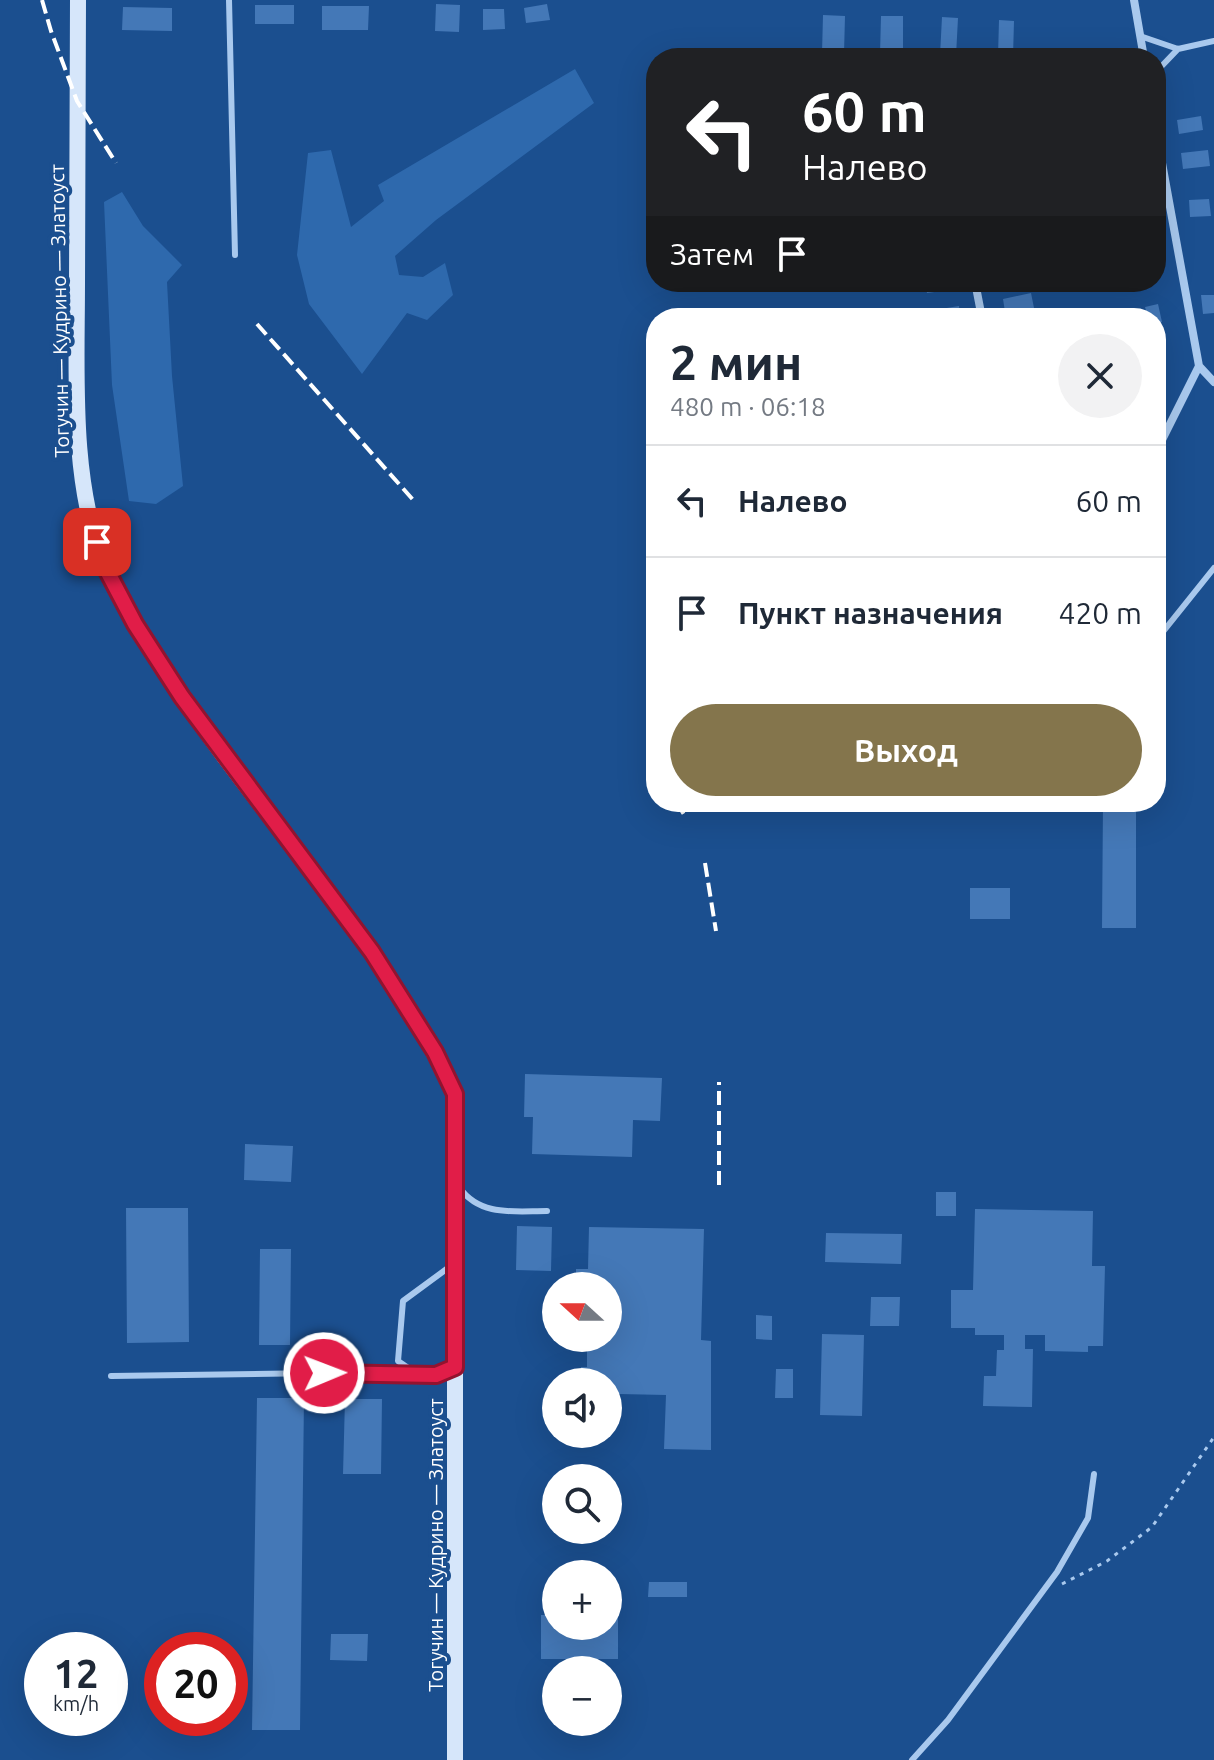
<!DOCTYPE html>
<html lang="ru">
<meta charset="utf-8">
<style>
:root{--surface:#fff;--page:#f2f2f3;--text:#1f2937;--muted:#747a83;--line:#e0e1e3;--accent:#84754c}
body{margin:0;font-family:Ubuntu,sans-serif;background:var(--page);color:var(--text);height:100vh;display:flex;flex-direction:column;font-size:30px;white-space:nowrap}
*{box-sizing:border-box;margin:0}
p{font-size:26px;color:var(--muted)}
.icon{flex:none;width:44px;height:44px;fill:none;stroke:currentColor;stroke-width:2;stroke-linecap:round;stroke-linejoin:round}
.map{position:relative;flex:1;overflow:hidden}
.details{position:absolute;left:646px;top:308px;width:520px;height:504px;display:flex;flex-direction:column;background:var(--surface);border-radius:32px;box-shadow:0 8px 32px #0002}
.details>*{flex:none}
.guide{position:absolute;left:646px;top:48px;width:520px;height:244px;border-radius:32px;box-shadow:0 8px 32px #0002;background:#202124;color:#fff;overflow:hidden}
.needle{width:52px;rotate:291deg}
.buttons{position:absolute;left:542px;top:1272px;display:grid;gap:16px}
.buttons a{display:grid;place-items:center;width:80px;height:80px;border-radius:50%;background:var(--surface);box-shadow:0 8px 32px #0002;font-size:40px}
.speed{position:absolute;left:24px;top:1632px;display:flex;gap:16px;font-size:40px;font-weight:700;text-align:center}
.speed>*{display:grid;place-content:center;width:104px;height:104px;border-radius:50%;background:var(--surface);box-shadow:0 8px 32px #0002;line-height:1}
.speed small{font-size:20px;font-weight:400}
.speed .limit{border:12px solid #d22;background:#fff;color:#111}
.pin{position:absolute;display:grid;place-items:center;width:68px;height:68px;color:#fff;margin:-34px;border-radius:16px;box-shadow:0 4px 12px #0006}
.me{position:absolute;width:88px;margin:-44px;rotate:89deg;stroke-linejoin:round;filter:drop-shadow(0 0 6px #0008)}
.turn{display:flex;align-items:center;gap:28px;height:168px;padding:0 24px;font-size:36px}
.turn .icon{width:104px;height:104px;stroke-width:2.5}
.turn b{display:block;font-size:56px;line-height:68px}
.then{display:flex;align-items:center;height:76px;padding:0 24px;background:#0003;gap:16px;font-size:30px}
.round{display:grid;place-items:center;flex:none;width:84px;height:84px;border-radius:42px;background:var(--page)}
.summary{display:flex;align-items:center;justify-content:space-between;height:136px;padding:0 24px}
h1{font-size:48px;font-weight:600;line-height:60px}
.button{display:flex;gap:16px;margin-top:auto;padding:16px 24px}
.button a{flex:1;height:92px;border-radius:48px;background:var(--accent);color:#fff;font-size:32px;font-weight:600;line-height:92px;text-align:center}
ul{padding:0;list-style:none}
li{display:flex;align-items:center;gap:24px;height:112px;padding:0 24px;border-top:2px solid var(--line)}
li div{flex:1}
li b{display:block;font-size:30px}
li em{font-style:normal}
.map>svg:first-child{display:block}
.green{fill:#2e69ad}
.building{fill:#4478b7}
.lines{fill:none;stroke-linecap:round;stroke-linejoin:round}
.path{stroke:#a9c9ee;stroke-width:3;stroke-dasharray:4 6;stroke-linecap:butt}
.lane{stroke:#a9c9ee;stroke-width:6}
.street{stroke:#a9c9ee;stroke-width:8}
.secondary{stroke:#d6e6fa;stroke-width:16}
.rail{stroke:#fff;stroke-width:4;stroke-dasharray:14 6;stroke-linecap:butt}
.route-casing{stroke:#92132f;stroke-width:20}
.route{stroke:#e11d48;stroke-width:14}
.labels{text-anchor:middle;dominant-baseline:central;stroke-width:8;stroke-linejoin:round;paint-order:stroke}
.street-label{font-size:20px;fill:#fff;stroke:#1b4f8f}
</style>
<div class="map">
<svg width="1214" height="1760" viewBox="0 0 1214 1760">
<rect width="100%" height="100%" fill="#1b4f8f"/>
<!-- green -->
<path class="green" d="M575 69 594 103 436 220 395 256 399 275 423 277 445 263 453 295 427 320 407 313 362 374 309 304 297 255 308 153 331 150 351 227 384 201 378 185Z
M122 192 143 226 182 265 167 282 172 376 183 486 156 504 129 501 112 385 104 202Z"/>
<!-- building -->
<path class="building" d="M436 4 460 5 459 32 435 31Z
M547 4 550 20 526 23 524 8Z
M255 5H294V24H255Z
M322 6H369L368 30H322Z
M123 7 172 8V31L122 30Z
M483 9H504L505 29 483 30Z
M823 15 845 16 844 54 822 53Z
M881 16H903V54H880Z
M942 17 958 18 956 56 940 55Z
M999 20 1014 21 1013 57 998 56Z
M1201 116 1203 130 1179 134 1177 120Z
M1208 150 1210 166 1183 169 1181 153Z
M1209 199 1211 216 1190 217 1189 200Z
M925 282H955L956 289 927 293Z
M1031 293 1036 318H1006L1003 299Z
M1201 295H1214V313L1203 314Z
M1158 304 1162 322 1156 324V318H1148L1145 307Z
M959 306 960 318H936L934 310Z
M1103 802H1136V928H1102Z
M970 888H1010V919H970Z
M525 1074 662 1078 660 1121 633 1120 632 1157 532 1154 533 1117H524Z
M245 1144 293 1146 291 1182 244 1180Z
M936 1192H956V1216H936Z
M126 1208H188L189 1342 127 1343Z
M975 1209 1093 1211 1092 1266H1105L1103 1346H1088V1352L1045 1351V1335H1025V1349H1033L1032 1407 983 1406 984 1376H996L997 1350H1004V1335H975V1328H951V1290H973Z
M517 1226 552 1227 551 1271 516 1270Z
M589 1227 704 1229 701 1340 711 1341V1450L664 1449 666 1395 619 1394V1407L608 1406V1382H580L581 1367H587V1338H608V1286H576V1269H588Z
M826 1233 902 1234 901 1264 825 1262Z
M260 1249H291L290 1345H259Z
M871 1297H900L899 1326H870Z
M756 1315 772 1316V1340L756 1339Z
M822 1334 864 1335 862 1416 820 1415Z
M776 1369H793V1398H775Z
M257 1398H304L300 1730H252Z
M345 1399H382L381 1474H343Z
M573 1530H604V1533H573Z
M649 1582H687V1597H648Z
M541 1615H556V1626H608V1615H618V1659H541Z
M331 1634H368L367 1661 330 1660Z"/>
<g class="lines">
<!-- path -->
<path class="path" d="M1062 1584 1107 1561 1152 1527 1214 1437"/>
<!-- lane -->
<path class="lane" d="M229 0 235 255
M1140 36 1178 49 1214 41
M1156 72 1178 49
M1162 633 1214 568
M459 1187C480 1217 514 1211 547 1211
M414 1372 398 1361 403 1301 452 1265
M111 1376 385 1372 436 1375 452 1368
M912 1760 948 1720 1057 1572 1088 1518 1094 1474"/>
<!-- street -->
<path class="street" d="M1134 0 1144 58
M1156 130 1199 366
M975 282 982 318
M1156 452 1199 366 1214 382"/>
<!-- secondary -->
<path class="secondary" d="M78 0C77 95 77 190 77 284 77 372 70 484 105 566 121 604 145 640 168 676 260 818 382 940 455 1094V1760"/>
<!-- rail -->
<path class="rail" d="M42 0 51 31 77 101 116 163
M257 324 415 502
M651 762 656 769
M676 802 685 816
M705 863 716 931
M719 1185V1082"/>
</g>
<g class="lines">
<defs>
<path id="route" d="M97 542 104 565 135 624 182 697 372 952 435 1052 455 1094V1367L436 1375 324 1373"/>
</defs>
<!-- route casing -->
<use href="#route" class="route-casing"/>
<!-- route -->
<use href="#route" class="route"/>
</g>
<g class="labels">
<!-- street labels -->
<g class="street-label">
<text transform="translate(59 311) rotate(-91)">Тогучин — Кудрино — Златоуст</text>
<text transform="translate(435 1545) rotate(-90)">Тогучин — Кудрино — Златоуст</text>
</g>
</g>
</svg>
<div class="buttons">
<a><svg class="needle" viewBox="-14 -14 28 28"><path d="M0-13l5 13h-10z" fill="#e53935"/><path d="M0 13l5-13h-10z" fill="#747a83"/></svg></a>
<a><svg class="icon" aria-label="sound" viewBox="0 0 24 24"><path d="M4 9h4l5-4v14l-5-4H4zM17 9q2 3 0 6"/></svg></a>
<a><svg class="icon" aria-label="search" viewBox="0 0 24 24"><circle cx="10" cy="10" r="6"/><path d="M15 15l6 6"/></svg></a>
<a>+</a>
<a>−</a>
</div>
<div class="speed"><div>12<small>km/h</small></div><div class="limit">20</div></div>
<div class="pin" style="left:97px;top:542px;background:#d93025"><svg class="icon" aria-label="arrive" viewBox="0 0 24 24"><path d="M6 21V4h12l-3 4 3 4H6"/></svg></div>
<svg class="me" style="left:324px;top:1373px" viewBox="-20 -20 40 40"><circle r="17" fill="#e11d48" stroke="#fff" stroke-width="3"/><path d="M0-11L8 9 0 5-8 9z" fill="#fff"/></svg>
<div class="guide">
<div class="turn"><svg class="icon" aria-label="left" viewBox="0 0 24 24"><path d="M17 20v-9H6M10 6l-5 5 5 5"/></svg><div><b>60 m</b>Налево</div></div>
<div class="then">Затем<svg class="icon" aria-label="arrive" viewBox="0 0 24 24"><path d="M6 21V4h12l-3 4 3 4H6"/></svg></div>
</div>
<section class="details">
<div class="summary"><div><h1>2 мин</h1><p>480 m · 06:18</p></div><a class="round"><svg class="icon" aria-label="close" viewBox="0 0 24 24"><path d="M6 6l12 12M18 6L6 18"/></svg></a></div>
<ul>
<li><svg class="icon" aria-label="left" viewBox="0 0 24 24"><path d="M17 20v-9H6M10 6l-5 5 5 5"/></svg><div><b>Налево</b></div><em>60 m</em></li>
<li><svg class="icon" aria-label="arrive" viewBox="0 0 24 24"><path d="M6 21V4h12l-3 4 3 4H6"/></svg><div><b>Пункт назначения</b></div><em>420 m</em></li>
</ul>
<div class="button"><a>Выход</a></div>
</section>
</div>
